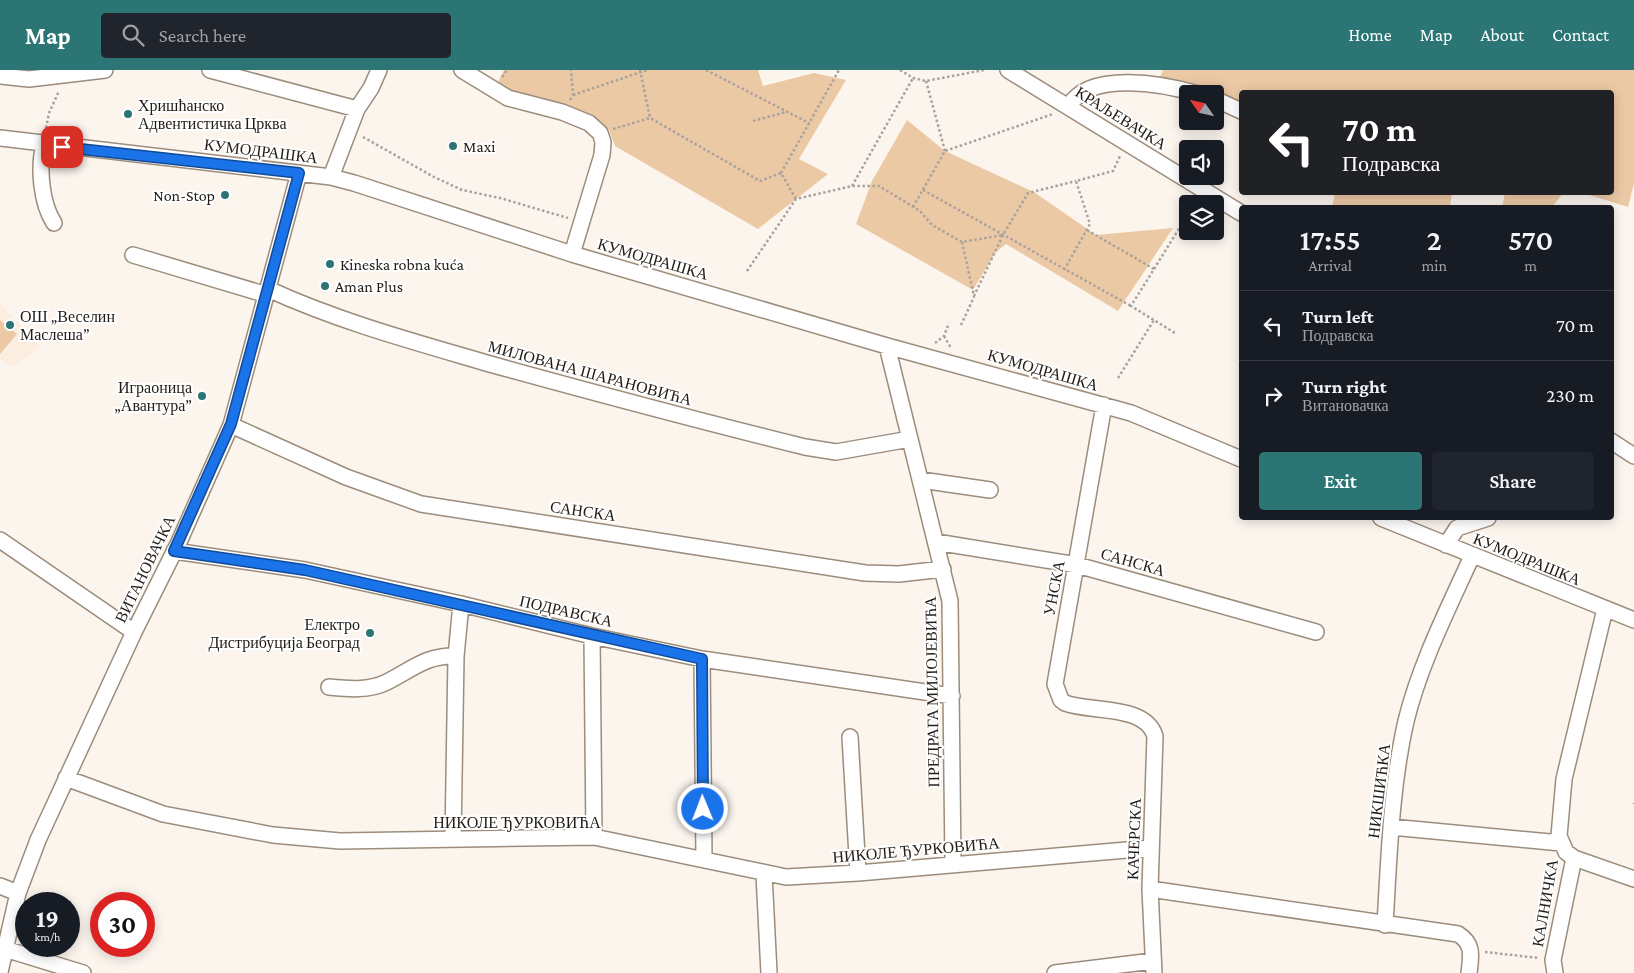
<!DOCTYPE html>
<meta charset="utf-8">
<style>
:root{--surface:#171b24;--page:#20242c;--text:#f1f3f6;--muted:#9ea1a6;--line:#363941;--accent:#2b7575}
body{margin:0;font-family:"Crimson Pro",serif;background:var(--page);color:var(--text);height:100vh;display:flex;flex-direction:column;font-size:19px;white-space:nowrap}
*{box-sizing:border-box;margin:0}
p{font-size:16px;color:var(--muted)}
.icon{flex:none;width:28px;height:28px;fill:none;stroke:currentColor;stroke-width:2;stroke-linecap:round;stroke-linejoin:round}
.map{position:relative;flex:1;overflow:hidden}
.panel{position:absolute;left:1239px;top:135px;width:375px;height:315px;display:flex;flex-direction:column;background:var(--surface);border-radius:5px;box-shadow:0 2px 12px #0003}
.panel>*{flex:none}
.top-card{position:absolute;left:1239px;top:20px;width:375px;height:105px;border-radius:5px;box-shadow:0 2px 12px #0003;background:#202124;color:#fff;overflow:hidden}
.needle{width:32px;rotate:304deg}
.controls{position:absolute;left:1179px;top:15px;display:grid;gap:10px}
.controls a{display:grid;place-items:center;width:45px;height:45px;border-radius:5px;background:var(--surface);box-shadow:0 2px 12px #0003;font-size:25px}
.speed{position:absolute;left:15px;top:822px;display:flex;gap:10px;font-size:25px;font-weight:700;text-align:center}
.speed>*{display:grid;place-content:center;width:65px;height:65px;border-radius:50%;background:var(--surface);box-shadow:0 2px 12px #0003;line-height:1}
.speed small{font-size:12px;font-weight:400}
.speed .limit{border:8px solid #d22;background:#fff;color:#111}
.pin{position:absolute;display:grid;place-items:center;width:42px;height:42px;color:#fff;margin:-21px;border-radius:10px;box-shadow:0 2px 8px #0006}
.me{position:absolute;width:55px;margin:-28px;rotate:359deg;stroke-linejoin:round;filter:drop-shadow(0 0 4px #0008)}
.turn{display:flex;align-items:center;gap:18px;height:105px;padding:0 20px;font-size:22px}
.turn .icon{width:65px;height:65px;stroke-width:2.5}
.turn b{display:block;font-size:35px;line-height:42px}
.eta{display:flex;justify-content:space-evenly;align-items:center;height:85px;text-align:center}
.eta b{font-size:30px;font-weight:600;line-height:35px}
.button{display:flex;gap:10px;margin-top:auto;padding:10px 20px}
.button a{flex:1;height:58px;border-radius:5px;background:var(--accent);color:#fff;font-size:20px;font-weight:600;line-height:58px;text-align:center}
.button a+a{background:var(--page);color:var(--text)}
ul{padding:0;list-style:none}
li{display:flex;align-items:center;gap:15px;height:70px;padding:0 20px;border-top:1px solid var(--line)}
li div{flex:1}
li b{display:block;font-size:19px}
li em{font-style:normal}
header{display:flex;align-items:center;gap:30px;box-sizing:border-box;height:70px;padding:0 25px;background:var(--accent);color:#fff}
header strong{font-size:24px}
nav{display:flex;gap:28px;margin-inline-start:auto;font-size:18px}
.search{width:350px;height:45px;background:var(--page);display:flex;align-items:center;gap:12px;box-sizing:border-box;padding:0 18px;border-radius:5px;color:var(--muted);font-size:19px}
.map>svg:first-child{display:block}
.built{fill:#fbeddf}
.green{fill:#ecc9a5}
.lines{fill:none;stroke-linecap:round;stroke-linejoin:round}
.minor-casing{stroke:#9c8c7c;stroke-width:18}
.path{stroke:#a9a29c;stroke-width:2.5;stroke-dasharray:2.5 2.5;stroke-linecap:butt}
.minor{stroke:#fff;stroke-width:15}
.route-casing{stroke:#114b97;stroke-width:12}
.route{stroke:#1a73e8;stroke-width:9}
.poi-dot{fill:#2b7575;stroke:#fff;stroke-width:2}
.labels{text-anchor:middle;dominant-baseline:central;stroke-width:4;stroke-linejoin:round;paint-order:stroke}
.poi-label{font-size:16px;fill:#221c16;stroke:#fff;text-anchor:start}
.street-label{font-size:16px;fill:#221c16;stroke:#fff}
</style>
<header>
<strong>Map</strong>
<div class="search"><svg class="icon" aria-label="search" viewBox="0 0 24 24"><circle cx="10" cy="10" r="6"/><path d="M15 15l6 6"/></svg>Search here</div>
<nav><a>Home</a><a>Map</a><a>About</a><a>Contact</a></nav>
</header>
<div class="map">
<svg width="1634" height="903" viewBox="0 0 1634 903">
<rect width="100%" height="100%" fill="#fcf5ee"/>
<!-- built -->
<path class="built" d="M0 234 40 277 13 297 0 289Z"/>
<!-- green -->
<path class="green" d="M504 0H758L763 16 814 3 846 10 799 89 828 104 758 159 615 76 609 60 585 42 560 34 522 27 498 12Z
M1163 0H1634V113L1628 137 1583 123 1611 122V22H1241V32L1160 7Z
M907 50 945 81 1034 122 1096 165 1173 158 1118 241 1006 174 995 183 973 220 856 154 872 111Z
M1335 123V122L1452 123 1450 137H1332Z
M1505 123V122L1563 123 1552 137H1502Z
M0 250 17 264 0 284Z"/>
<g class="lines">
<defs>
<path id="minor" d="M210 0 357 39
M462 0 508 28 562 42 589 53 600 63 603 72 602 85 572 184
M1008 0 1241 143
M0 6 29 9 105 0
M1215 29 1241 41
M1069 36C1090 0 1164 14 1198 24
M0 68 331 107 354 113 572 184 887 276 1131 343 1241 389
M44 75C38 97 41 133 54 153
M331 107 357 39 371 18 379 0
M133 185 267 225
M268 219C340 252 415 272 490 294 595 323 700 351 805 377L836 382 910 369
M887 276 950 531 953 795
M1104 335 1055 614 1061 630 1065 633C1092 643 1145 634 1155 666L1150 819 1154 903
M231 355 346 407 421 434 865 503 899 504 943 499
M1611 371 1634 386
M921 410 990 420
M1381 448 1634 550
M0 470 134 562
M936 472 1077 495 1316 562
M1446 475 1457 458 1488 448
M174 481 305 500 461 534 592 566 702 589 952 626
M592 566 594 767
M702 589 704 789
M329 617C349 619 369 621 387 612 413 599 426 585 456 586
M850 667 858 803
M66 708 163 744 273 765 340 771 594 767 786 807 858 803 1150 778
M1391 757 1561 773
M453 769 456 586 461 534
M1574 788 1634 809
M764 804 769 903
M0 816 18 823
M1150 819 1458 864C1474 874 1471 886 1469 903
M1385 855C1389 787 1391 717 1406 651 1420 594 1448 539 1472 486
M5 879 83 903
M0 902 18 823 38 770 134 562 179 472 231 355 299 103
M1055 903 1153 891
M1555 903 1553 890 1574 788 1566 782 1559 766 1564 709 1605 539"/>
</defs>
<!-- minor casing -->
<use href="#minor" class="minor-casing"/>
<!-- path -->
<path class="path" d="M640 0 650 48
M706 0 809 53
M900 0 913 8 926 11 984 0
M502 7 507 0
M926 11 945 81
M573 25 647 0
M570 30 573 25 571 0
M753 51 786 42
M46 58 49 43 59 21
M613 59 650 48 760 111 781 103 796 129
M363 67 434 107 462 120 500 128 568 148
M781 103 839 0
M852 116 913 8
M923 120 1131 236
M913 137 945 81 1053 44
M1087 160 1154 199 1131 236 1175 263
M962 172 974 226 1003 165 1028 123 1076 111
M1154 199 1188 144
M1064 200 1090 154 1076 111 1113 101 1120 86
M747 201 796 129 852 116H879L920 141 932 155 962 172 1003 165
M961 255 974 227
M944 266 951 278
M935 273 944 266 949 253
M1118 308 1154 250
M1634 734V733
M1485 882 1539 888"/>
<!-- minor -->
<use href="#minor" class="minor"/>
</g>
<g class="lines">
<defs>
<path id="route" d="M62 77 299 103 231 354 174 481 305 500 702 589 703 739"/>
</defs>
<!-- route casing -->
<use href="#route" class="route-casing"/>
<!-- route -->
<use href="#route" class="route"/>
</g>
<!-- markers -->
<g class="poi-dot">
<circle cx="128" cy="44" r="5"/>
<circle cx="453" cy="76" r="5"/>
<circle cx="225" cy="125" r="5"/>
<circle cx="330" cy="194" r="5"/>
<circle cx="325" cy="216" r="5"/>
<circle cx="10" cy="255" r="5"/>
<circle cx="202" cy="326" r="5"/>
<circle cx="370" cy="563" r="5"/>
</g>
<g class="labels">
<!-- poi labels -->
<g class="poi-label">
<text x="138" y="35">Хришћанско<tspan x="138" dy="18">Адвентистичка Црква</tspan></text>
<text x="463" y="76">Maxi</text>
<text x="215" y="125" text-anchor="end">Non-Stop</text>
<text x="340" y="194">Kineska robna kuća</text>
<text x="335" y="216">Aman Plus</text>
<text x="20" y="246">ОШ „Веселин<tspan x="20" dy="18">Маслеша”</tspan></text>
<text x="192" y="317" text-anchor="end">Играоница<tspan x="192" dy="18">„Авантура”</tspan></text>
<text x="360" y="554" text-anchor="end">Електро<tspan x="360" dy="18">Дистрибуција Београд</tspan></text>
</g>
<!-- street labels -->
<g class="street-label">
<text transform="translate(1121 48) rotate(32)">КРАЉЕВАЧКА</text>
<text transform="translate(261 81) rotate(7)">КУМОДРАШКА</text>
<text transform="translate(653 189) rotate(16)">КУМОДРАШКА</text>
<text transform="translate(1043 300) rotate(16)">КУМОДРАШКА</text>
<text transform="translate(590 303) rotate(15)">МИЛОВАНА ШАРАНОВИЋА</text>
<text transform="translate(583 441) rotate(8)">САНСКА</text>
<text transform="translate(1527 489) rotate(22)">КУМОДРАШКА</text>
<text transform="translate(1133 492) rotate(16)">САНСКА</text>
<text transform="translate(145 499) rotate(-64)">ВИТАНОВАЧКА</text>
<text transform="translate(1054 518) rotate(-79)">УНСКА</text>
<text transform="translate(566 541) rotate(13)">ПОДРАВСКА</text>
<text transform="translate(932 622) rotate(-91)">ПРЕДРАГА МИЛОЈЕВИЋА</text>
<text transform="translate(1379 721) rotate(-83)">НИКШИЋКА</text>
<text x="517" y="752">НИКОЛЕ ЂУРКОВИЋА</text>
<text transform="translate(1134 769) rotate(-88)">КАЧЕРСКА</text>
<text transform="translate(916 780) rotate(-5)">НИКОЛЕ ЂУРКОВИЋА</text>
<text transform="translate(1545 833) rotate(-80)">КАЛНИЧКА</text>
</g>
</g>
</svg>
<div class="controls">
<a><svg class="needle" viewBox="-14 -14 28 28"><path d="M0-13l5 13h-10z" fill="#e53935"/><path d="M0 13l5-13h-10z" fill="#9ea1a6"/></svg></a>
<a><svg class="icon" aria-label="sound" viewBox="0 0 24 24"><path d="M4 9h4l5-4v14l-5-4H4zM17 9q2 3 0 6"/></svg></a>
<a><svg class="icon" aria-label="layers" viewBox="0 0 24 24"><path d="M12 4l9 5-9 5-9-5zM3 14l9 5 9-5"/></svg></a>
</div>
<div class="speed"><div>19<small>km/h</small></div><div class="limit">30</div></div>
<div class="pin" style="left:62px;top:77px;background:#d93025"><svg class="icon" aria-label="arrive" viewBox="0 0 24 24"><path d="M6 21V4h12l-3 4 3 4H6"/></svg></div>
<svg class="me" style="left:703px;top:739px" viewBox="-20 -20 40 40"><circle r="17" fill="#1a73e8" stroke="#fff" stroke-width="3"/><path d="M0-11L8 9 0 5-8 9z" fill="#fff"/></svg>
<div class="top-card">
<div class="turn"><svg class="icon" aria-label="left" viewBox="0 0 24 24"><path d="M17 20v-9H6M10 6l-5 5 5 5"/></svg><div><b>70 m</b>Подравска</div></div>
</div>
<section class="panel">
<div class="eta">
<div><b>17:55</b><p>Arrival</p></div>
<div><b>2</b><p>min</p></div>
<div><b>570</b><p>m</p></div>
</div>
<ul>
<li><svg class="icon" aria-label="left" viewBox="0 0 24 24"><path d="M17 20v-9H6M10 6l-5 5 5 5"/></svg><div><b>Turn left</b><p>Подравска</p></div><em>70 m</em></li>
<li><svg class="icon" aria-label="right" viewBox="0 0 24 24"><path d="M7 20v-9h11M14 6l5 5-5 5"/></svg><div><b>Turn right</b><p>Витановачка</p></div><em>230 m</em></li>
</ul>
<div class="button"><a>Exit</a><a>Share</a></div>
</section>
</div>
